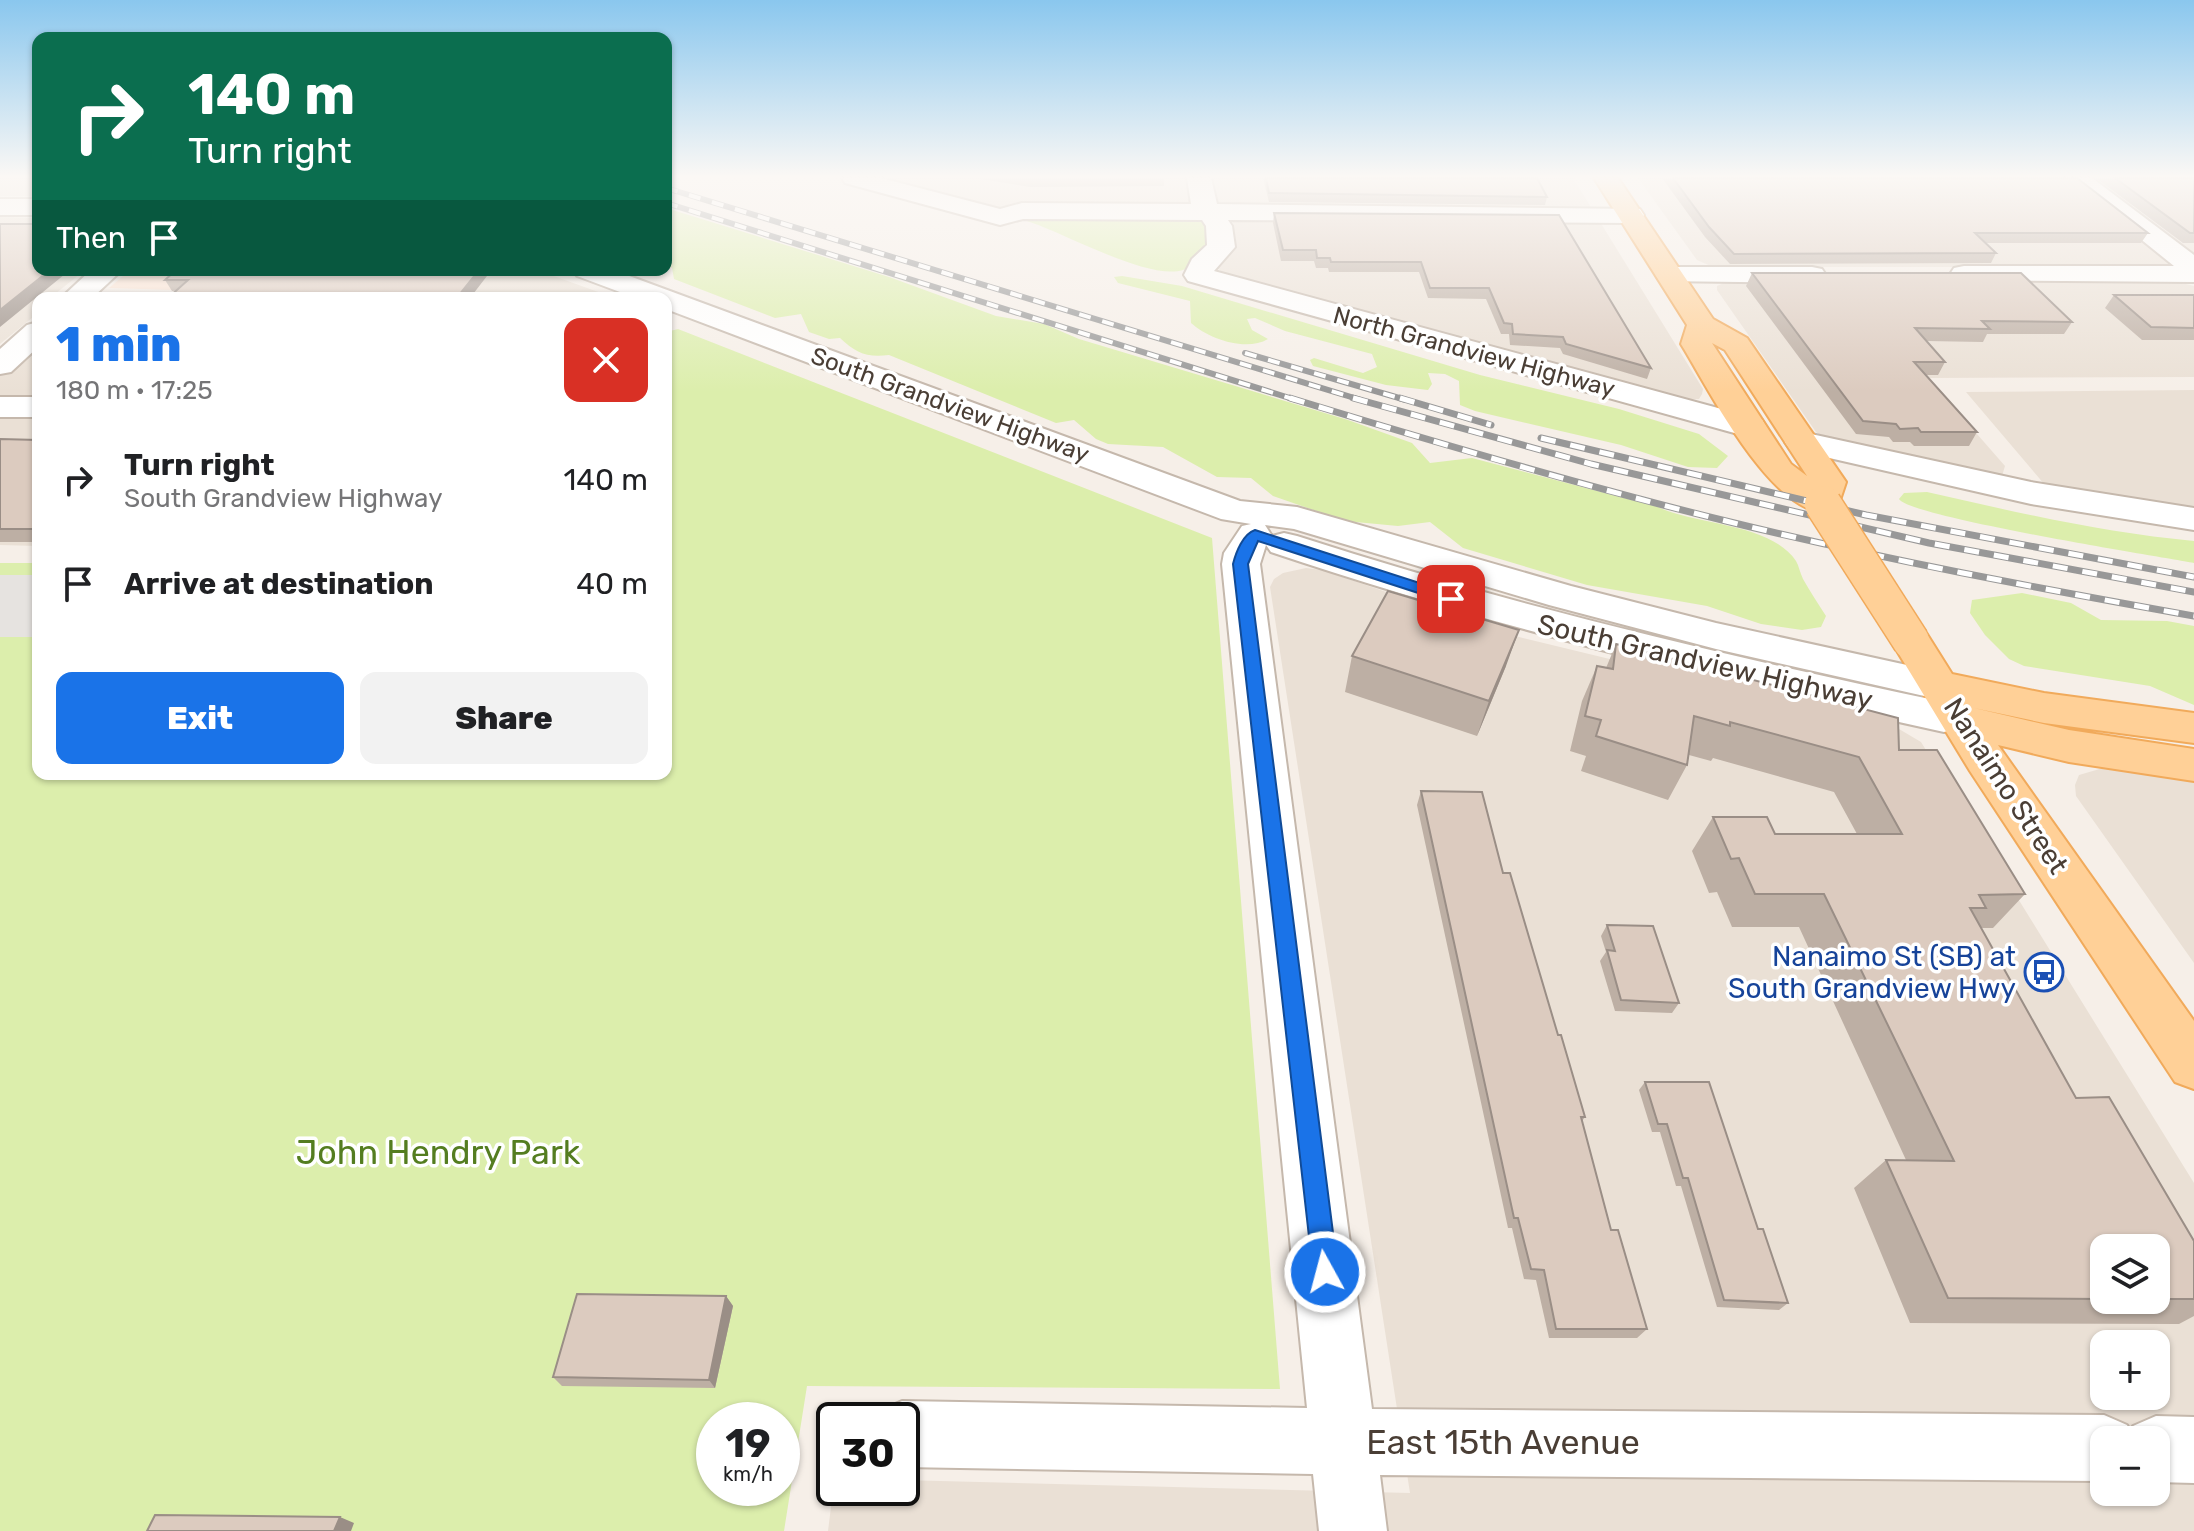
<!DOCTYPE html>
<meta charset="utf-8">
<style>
:root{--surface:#fff;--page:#f2f2f2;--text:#202124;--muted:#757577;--accent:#1a73e8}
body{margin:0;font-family:Rubik,sans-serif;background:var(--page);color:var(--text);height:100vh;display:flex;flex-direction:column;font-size:30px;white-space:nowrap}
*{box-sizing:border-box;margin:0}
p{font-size:26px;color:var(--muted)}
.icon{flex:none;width:44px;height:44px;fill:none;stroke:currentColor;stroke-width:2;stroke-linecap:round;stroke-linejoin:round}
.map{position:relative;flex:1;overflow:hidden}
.panel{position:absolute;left:32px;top:292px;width:640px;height:488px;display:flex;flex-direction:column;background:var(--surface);border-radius:16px;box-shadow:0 2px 6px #0004}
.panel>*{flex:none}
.hud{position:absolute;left:32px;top:32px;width:640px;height:244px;border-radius:16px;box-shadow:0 2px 6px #0004;background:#0b6e4f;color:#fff;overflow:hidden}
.fabs{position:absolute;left:2090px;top:1234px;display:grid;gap:16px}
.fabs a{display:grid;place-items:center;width:80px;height:80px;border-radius:16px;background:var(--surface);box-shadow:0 2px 6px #0004;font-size:40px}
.speed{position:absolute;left:696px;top:1402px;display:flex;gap:16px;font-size:40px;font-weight:700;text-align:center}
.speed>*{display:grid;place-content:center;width:104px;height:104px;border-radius:50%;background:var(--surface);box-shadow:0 2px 6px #0004;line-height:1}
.speed small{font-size:20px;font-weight:400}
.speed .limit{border:4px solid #111;border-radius:12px;background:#fff;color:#111}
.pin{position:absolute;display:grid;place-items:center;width:68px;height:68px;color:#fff;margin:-34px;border-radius:16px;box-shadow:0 4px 12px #0006}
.me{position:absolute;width:88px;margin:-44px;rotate:353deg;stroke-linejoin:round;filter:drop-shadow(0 0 6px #0008)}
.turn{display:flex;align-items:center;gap:28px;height:168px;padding:0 24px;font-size:36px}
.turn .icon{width:104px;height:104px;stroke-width:2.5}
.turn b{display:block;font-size:56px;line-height:68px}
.then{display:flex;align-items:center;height:76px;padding:0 24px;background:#0003;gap:16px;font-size:30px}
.round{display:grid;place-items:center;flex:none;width:84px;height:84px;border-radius:16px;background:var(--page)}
.headline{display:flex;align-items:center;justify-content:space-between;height:136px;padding:0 24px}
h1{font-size:48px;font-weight:800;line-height:60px;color:var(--accent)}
.button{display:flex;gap:16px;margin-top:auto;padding:16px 24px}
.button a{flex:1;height:92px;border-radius:16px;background:var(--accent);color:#fff;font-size:32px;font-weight:800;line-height:92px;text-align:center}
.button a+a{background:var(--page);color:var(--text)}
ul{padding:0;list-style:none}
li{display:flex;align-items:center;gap:24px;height:104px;padding:0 24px}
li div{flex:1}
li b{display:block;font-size:30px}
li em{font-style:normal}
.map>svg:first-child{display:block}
.residential{fill:#eae0d5;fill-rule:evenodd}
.commercial{fill:#f9e1d1}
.green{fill:#dceeac;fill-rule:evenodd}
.parking{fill:#e6e3e0}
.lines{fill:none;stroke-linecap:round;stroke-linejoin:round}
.minor-casing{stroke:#c5b8ac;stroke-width:4}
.major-casing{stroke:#f1aa5b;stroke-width:4}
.minor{fill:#fff;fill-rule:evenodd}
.major{fill:#ffd097;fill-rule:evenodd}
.rail-far1-casing{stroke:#989898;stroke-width:6}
.rail-casing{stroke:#989898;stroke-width:7}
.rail-far1{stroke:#fff;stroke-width:4;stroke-dasharray:12;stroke-linecap:butt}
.rail{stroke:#fff;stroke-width:5;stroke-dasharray:15;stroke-linecap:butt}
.major-bridge-casing{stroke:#f1aa5b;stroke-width:39;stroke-linecap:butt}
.major-bridge{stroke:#ffd097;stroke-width:36}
.wall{fill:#bdafa4;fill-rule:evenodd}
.shaded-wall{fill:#9a8e86}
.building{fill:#dccbbf;stroke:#9a8e86;stroke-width:2}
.route{fill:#1a73e8;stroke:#114b97;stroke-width:2}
.labels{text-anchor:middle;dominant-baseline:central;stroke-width:7;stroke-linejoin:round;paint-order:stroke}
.far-street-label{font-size:24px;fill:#4a3e35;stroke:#fff}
.street-label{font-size:28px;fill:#4a3e35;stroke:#fff}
.transit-label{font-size:28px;fill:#164399;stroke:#fff;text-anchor:end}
.near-park-label{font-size:34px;fill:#547d20;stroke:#fff}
.near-street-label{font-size:34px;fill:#4a3e35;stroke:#fff}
</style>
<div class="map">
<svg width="2194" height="1531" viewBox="0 0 2194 1531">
<rect width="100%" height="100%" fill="#f6efe8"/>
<!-- residential -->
<path class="residential" d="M0 178H38V196H0Z
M879 178H1573L1703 389 1702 394 1699 399 1677 400 1548 361 1534 362 1388 321 1383 316 1228 277 1216 267 1228 250 1233 225 1230 206 1004 210 949 198 947 195Z
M1638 178H2194V267H1713L1697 260Z
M0 217 38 218V270H85L50 298H38V313L0 344Z
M275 270H537L615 298H236Z
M2174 281 2194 286V377L1928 378 2005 466 2002 476 1825 439 1816 432 1717 290V286L1726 282Z
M38 345V396H0V373Z
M2194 390V508L2045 485 1966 392Z
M0 417H38V546L0 545Z
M1306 568 1322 570 1515 636 1899 729 1921 742 2194 1183V1531H828L834 1483V1488H902V1480L1410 1493 1270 587 1274 579 1283 573ZM2104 1248H2156V1300H2104ZM2104 1344H2156V1396H2104ZM2104 1440H2156V1492H2104Z
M2103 768 2194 782V963L2076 796 2075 785 2079 775Z"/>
<!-- commercial -->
<path class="commercial" d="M130 270H275L242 292 109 288Z"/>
<!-- green -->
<path class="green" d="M666 208 889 277 996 316 1044 324 1079 339 1348 420 1412 443 1430 463 1472 458 1658 507C1695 525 1771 523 1796 561 1799 566 1800 573 1803 579 1810 591 1818 604 1826 616L1821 627 1802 630 1761 624 1707 606 1587 585 1463 548 1430 522 1398 526 1345 521 1273 496 1251 478 1217 477 1163 447 1108 444 1096 439 1074 420 1056 423 889 355C867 358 856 353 840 338L829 339 809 332 801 314 775 318 674 279 672 268 666 266Z
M1032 216 1197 220 1206 222 1210 253C1202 258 1192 266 1183 270 1148 281 1063 232 1027 221Z
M1122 276 1182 286 1480 375 1619 409 1699 434 1728 456 1717 468 1688 467 1621 445 1475 411 1460 405 1459 381 1445 374 1428 373 1432 384 1428 390 1386 385 1313 366 1310 360 1314 358 1363 373 1377 367 1372 354 1285 331 1255 318 1247 319 1252 330 1268 339C1246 352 1209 339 1191 323L1190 301 1118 283 1114 277Z
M678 329 1212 538 1280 1389 807 1386 784 1531H0V563H38V774H666V332ZM714 1420H782V1488H714Z
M1927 492C2015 512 2104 533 2194 541V563C2156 556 1910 517 1899 499L1904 493Z
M2022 593 2071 603 2101 620 2167 621 2194 626V705L2150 686 2024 666 2009 659 1985 635 1970 613 1972 600Z"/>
<!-- parking -->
<path class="parking" d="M0 575H38V637H0Z"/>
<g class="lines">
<defs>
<path id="minor" d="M842 178H881L1000 209 1022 203 1191 204 1187 178H1211L1217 204 1640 209 1644 215 1640 221 1631 223 1228 220 1232 226 1235 247 1214 271 1762 420 1766 427 1762 434 1750 437 1738 434 1188 281 1184 275 1192 259 1207 245 1206 226 1202 220 1023 219 1000 225 845 183Z
M2065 178H2092L2194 255V282L1954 280 1950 274 1954 268 1964 266H2174Z
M0 199H38V215H0Z
M1670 267H1812L1822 269 1826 275 1822 281 1812 283 1660 281 1656 275 1660 269Z
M91 270H122L92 298H61Z
M573 270H613L1240 501 1297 507 1571 586 1716 623 1957 676 1963 686 1957 696 1942 700 1716 649 1549 605 1294 529 1265 525 1272 536 1284 533 1297 536C1510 605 1725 656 1944 702L1959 706 1965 717 1959 728 1944 732C1717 682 1492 626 1271 552L1266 545 1260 564 1372 1409 2104 1415 2127 1425 2130 1431 2133 1426 2156 1416 2194 1417V1483L2156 1482V1440H2104V1481L1380 1475 1387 1531H1319L1313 1474 902 1467V1420H875L879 1411 902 1401 1307 1408 1222 564 1224 553 1242 526 1251 524 1221 519 666 309V298H636L577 276Z
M38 322V347L11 372 0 374V349L27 325Z
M0 397H38V417H0Z
M1802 432 2031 482 2194 508V530L2031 504 1790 449 1785 442 1790 435Z"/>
<path id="major" d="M1594 178H1618L1713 319 1747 338 1846 482 1836 512C1776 526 1708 387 1681 344L1687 325ZM1712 343 1725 350 1807 476 1791 464Z
M1911 628 1925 631 1952 674 2044 693 2194 713V743L2044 723 1974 708 2069 730 2194 749V781L2069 762 1998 745 2194 1021V1089L2175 1082 1970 771 1891 641 1897 631Z"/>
</defs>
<!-- minor casing -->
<use href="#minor" class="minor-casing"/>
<!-- major casing -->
<use href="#major" class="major-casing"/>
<!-- minor -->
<use href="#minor" class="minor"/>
<!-- major -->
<use href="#major" class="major"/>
<defs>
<path id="rail-far1" d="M666 188 1361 400
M666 203 1296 400
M1245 353 1406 400"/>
<path id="rail" d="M1290 398C1434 442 1579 485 1726 521 1881 559 2037 588 2194 616
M1353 398 1591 464 1929 543 2194 592
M1400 398 1491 425
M1541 438 1866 515 2194 577"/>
</defs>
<!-- rail-far1 casing -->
<use href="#rail-far1" class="rail-far1-casing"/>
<!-- rail casing -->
<use href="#rail" class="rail-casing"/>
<!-- rail-far1 -->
<use href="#rail-far1" class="rail-far1"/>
<!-- rail -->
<use href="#rail" class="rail"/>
<defs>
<path id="major-bridge" d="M1823 504 1911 641"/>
</defs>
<!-- major-bridge casing -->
<use href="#major-bridge" class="major-bridge-casing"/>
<!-- major-bridge -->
<use href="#major-bridge" class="major-bridge"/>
</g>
<!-- wall -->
<path class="wall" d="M975 178H1164V186L1030 187Z
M1263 178H1537L1547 197 1545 205 1269 202Z
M1662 178H2077L2148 233 2141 243H1985L1996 253 1991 263 1730 264 1705 237Z
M2096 178H2194V243H2183Z
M1274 213 1559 215 1651 368 1647 379 1563 354 1560 348 1510 345 1509 334H1501L1486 299 1428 298 1419 272H1329L1328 268H1316L1314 261H1281L1273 223Z
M176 270H484L487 276 172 291 165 280Z
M1752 273 2072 322 2064 334H1987L1983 342 1926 341 1945 362 1938 375H1925L1977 432 1969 446H1914L1910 442H1893L1889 437 1856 434 1746 286Z
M2114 295H2194V340H2142L2105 308Z
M0 439 38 440V542H0Z
M1616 644 1899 750 2025 894 1993 928H1981L2076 1098 2194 1241V1316L2179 1324 1910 1323 1854 1188 1886 1160H1906L1799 927H1732L1717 892 1709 893 1692 851 1713 817 1775 834H1857L1834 792 1713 758 1711 761 1689 755 1687 765 1668 800 1581 771 1586 756 1570 751 1582 701 1597 666 1606 668ZM2104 1248H2156V1300H2104Z
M1352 656 1506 666 1477 736 1345 692Z
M1421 791 1503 873 1585 1117 1582 1121 1611 1230 1647 1329 1637 1338H1549L1536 1280 1524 1279 1512 1228H1508L1417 805Z
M1607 925 1679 1003 1672 1013 1615 1011 1600 961 1606 952 1601 936Z
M1645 1082 1758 1229 1788 1303 1779 1310 1717 1307 1681 1186H1676L1660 1132H1652L1639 1090Z
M726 1296 733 1306 715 1388 562 1386 553 1377Z"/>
<!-- shaded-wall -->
<path class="shaded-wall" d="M50 270H70L0 327V310Z
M479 270H484L487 276 470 298 459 295Z
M1519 630 1506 666 1477 736 1489 701Z
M726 1296 733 1306 715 1388 709 1380Z
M340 1517 354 1523 351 1531H334Z"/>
<!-- building -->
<path class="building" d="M1266 178H1537L1547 197 1269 193Z
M1673 178H2077L2148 233H1975L1996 253 1734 254 1709 227Z
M2115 178H2194V233H2190Z
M1274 213 1559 215 1651 368 1566 344 1563 337 1513 334 1512 324 1504 323 1489 288H1430L1421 262H1331L1330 258H1317L1316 250H1283Z
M0 224H38V270H50L0 310Z
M176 270H479L459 295 518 296 517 298H168L188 280H165Z
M1752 273H2021L2072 322 1982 321 1990 329 1915 328 1945 362H1914L1977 432H1921L1918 428 1900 429 1896 424 1863 421Z
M2114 295H2194V328L2151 327Z
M0 439 38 440V529H0Z
M1388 591 1519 630 1489 701 1352 656Z
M1616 644 1898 718 1899 750H1937L2025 894 1979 895 1986 908H1970L2076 1098 2109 1097 2194 1241V1299H2156V1248H2104V1299L1948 1298 1886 1160 1954 1161 1824 894H1755L1739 858 1731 859 1713 817H1767L1775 834H1902L1859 757 1730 722V726L1694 716 1687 765 1596 736 1601 720 1585 716 1597 666 1613 669Z
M1421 791 1482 792 1503 873H1510L1558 1035H1561L1585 1117H1581L1611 1230H1618L1647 1329H1556L1544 1270 1531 1269 1518 1218H1514Z
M1607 925 1653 926 1679 1003 1621 1000 1607 950 1615 951Z
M1645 1082H1709L1758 1229H1763L1788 1303 1724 1300 1688 1178H1683L1667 1124H1658Z
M577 1294 726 1296 709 1380 553 1377Z
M155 1515 340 1517 334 1531H147Z"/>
<!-- sky -->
<linearGradient id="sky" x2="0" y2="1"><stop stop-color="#8ac7ee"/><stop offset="0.45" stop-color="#fbf8f5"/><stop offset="1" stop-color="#fbf8f5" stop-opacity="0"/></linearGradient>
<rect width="2194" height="392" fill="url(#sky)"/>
<!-- route -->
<path class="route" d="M1255 530 1457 595 1459 599 1451 604 1446 602 1258 541 1248 564 1338 1272 1334 1281 1325 1285 1317 1281 1313 1272 1233 564C1236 552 1243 534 1255 530Z"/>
<!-- icons -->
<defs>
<symbol id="bus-ring" viewBox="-11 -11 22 22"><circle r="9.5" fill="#fff" stroke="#1a4fb4" stroke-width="1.5"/><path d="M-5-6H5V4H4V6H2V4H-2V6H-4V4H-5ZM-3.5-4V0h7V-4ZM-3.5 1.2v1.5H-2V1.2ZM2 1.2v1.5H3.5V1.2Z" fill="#1a4fb4"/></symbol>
</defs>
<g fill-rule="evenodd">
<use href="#bus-ring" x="2022" y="950" width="44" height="44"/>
</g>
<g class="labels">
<!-- far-street labels -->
<g class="far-street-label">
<text transform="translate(1474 352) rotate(15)">North Grandview Highway</text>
<text transform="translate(950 405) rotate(20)">South Grandview Highway</text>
</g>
<!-- street labels -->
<g class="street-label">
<text transform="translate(1705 662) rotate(13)">South Grandview Highway</text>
<text transform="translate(2006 786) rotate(57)">Nanaimo Street</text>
</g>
<!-- transit labels -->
<g class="transit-label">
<text x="2016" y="956">Nanaimo St (SB) at<tspan x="2016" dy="32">South Grandview Hwy</tspan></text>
</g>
<!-- near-park labels -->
<g class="near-park-label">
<text x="438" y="1152">John Hendry Park</text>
</g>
<!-- near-street labels -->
<g class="near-street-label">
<text x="1503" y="1442">East 15th Avenue</text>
</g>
</g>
</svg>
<div class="fabs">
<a><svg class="icon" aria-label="layers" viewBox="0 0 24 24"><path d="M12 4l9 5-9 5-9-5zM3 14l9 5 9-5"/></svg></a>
<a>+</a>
<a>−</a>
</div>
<div class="speed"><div>19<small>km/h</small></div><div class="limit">30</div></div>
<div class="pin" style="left:1451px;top:599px;background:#d93025"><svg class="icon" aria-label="arrive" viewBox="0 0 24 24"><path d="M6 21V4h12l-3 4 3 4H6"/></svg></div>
<svg class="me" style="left:1325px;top:1272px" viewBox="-20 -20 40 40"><circle r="17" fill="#1a73e8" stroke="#fff" stroke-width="3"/><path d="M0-11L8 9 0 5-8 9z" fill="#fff"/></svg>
<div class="hud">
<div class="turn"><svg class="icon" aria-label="right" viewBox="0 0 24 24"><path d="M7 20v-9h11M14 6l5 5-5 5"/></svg><div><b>140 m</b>Turn right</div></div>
<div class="then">Then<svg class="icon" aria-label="arrive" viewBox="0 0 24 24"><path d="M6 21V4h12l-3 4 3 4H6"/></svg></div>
</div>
<section class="panel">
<div class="headline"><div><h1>1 min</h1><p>180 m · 17:25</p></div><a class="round" style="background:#d93025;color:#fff"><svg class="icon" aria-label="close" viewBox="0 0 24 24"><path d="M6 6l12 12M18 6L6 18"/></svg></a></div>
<ul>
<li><svg class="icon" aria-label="right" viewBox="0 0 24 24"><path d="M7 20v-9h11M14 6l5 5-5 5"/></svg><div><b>Turn right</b><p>South Grandview Highway</p></div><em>140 m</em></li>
<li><svg class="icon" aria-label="arrive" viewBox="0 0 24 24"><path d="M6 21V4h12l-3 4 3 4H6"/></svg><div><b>Arrive at destination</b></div><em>40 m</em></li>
</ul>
<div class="button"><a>Exit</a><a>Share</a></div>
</section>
</div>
